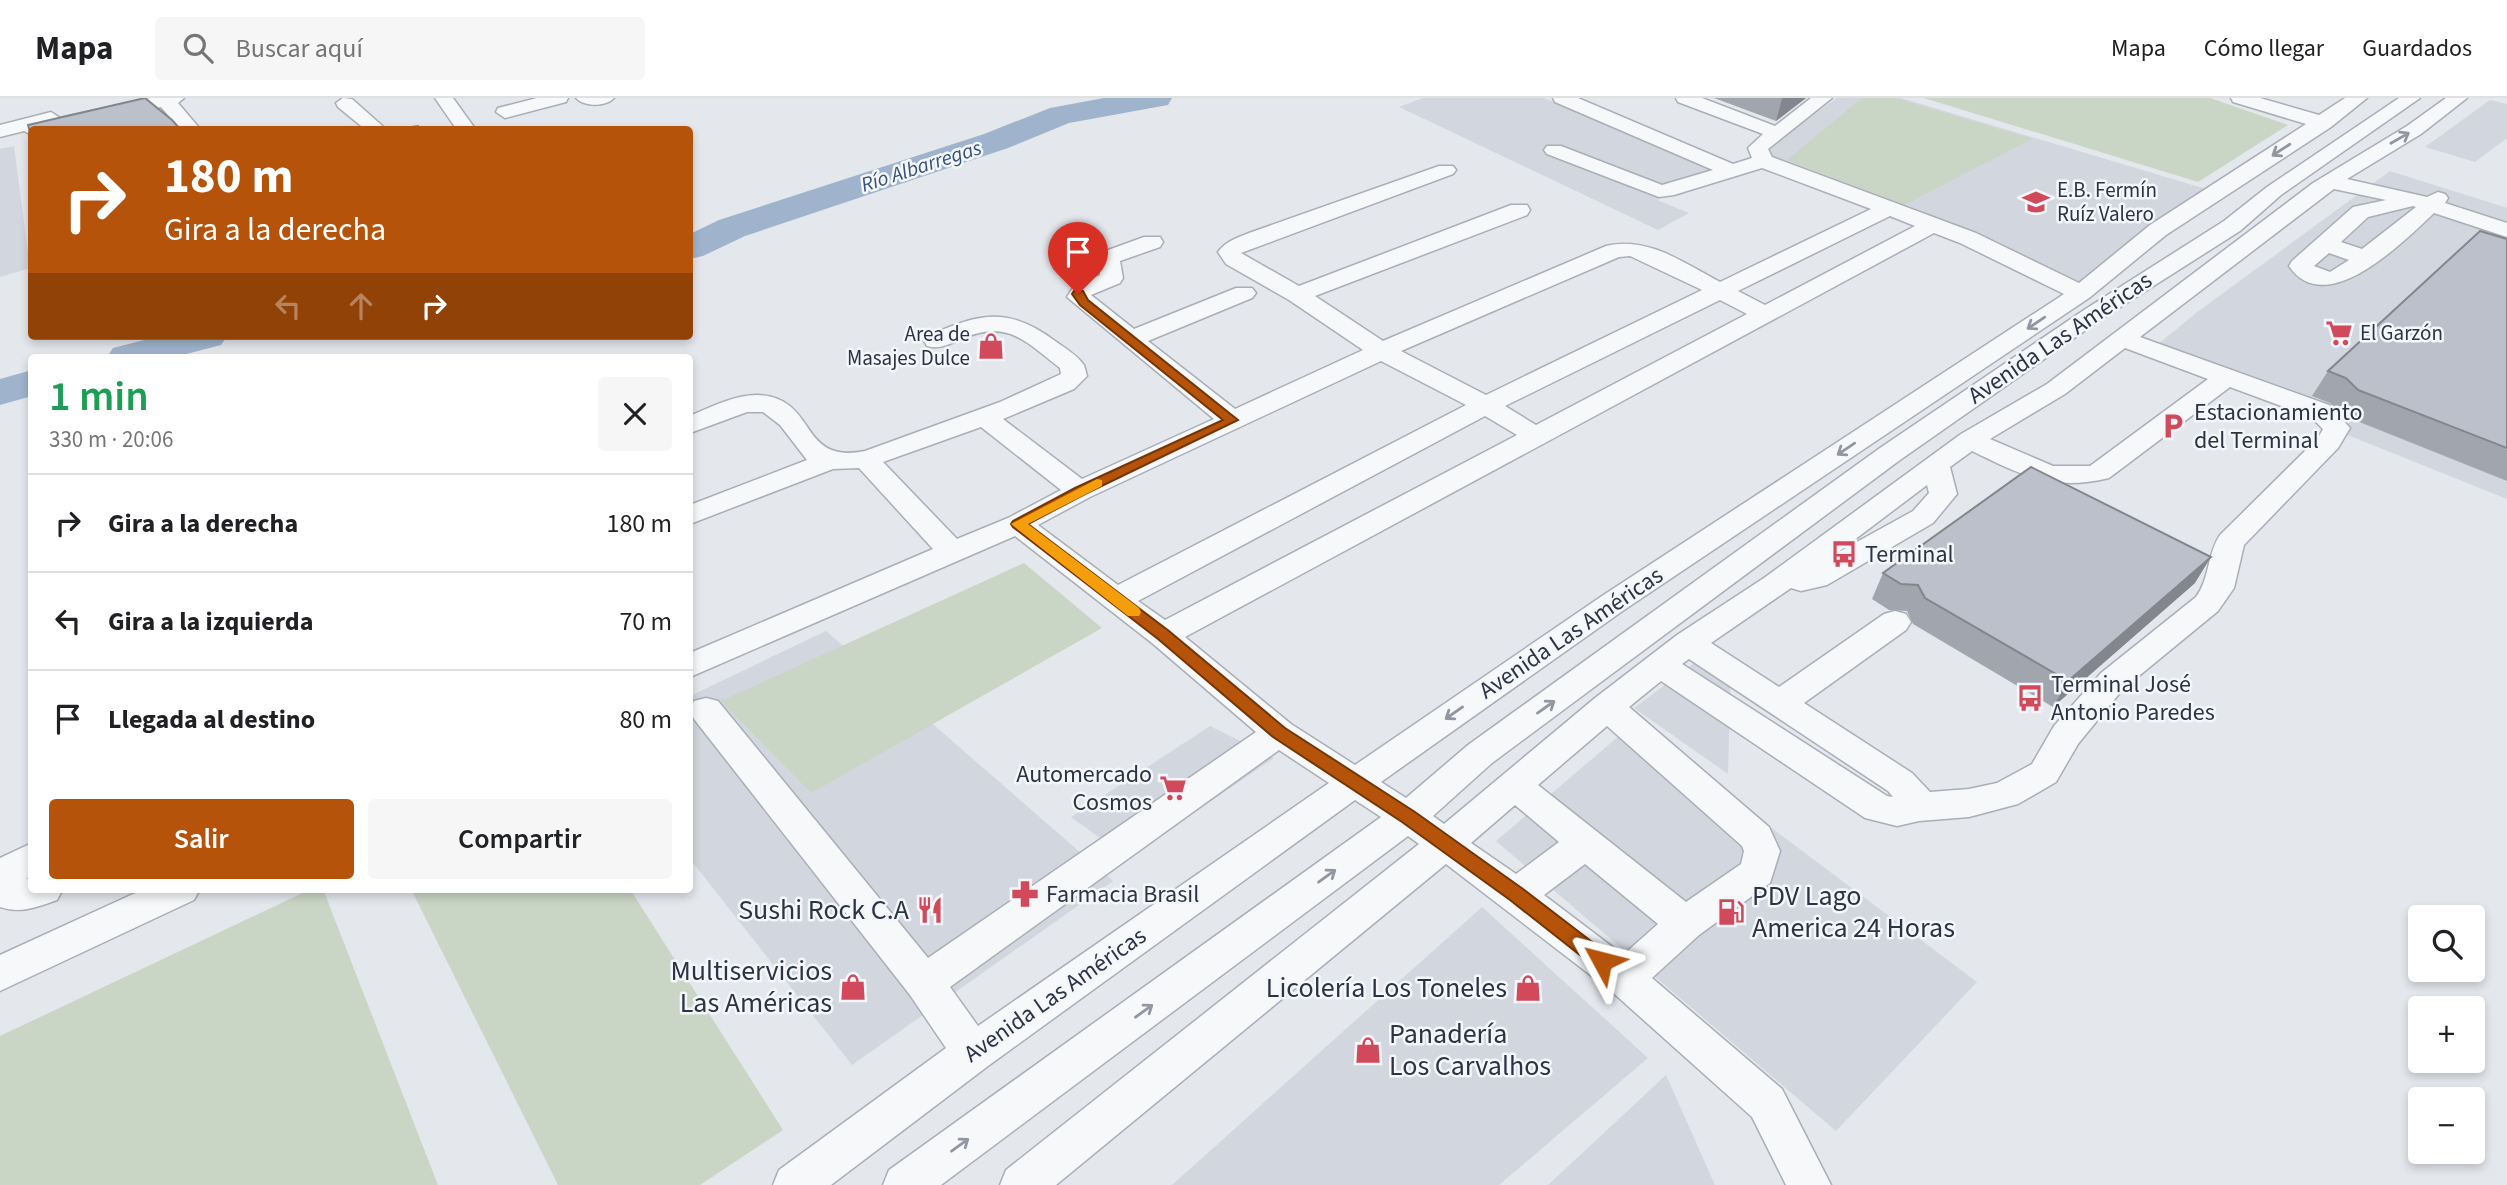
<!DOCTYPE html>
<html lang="es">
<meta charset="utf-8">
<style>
:root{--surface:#fff;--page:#f6f6f6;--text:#202124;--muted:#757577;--line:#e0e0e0;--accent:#b45309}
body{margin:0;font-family:"Source Sans 3",sans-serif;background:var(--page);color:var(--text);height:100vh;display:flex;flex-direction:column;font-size:26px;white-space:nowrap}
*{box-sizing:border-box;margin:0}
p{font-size:23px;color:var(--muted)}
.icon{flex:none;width:38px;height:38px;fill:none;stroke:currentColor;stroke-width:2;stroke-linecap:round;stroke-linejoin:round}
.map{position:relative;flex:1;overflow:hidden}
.panel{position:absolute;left:28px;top:256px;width:665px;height:539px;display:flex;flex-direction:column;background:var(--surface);border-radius:7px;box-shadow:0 4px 10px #0003}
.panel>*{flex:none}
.hud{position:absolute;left:28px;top:28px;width:665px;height:214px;border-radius:7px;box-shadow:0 4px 10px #0003;background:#b45309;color:#fff;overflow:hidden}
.fabs{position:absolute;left:2408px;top:807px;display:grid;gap:14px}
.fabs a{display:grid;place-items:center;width:77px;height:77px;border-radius:7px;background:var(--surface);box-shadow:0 4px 10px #0003;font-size:35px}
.pin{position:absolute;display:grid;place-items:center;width:60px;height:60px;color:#fff;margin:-72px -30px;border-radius:50% 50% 50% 0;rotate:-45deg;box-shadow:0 0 7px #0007}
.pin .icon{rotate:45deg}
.me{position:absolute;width:77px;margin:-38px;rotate:308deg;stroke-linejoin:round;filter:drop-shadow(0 0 5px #0008)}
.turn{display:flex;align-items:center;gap:24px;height:147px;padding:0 21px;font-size:32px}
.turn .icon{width:91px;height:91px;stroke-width:2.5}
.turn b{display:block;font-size:49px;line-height:60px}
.lanes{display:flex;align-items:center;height:66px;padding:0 21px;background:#0003;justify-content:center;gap:35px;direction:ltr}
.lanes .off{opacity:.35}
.round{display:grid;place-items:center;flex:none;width:74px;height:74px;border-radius:7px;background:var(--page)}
.overview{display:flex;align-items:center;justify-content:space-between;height:119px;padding:0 21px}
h1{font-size:42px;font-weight:600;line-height:52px;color:#1e9e55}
.button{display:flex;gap:14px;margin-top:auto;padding:14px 21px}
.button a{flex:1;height:80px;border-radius:7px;background:var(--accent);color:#fff;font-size:28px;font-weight:600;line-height:80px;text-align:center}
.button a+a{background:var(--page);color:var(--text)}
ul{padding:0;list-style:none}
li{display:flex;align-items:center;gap:21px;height:98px;padding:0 21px;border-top:2px solid var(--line)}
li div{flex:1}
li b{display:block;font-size:26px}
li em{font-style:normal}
header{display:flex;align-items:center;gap:42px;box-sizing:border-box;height:98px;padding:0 35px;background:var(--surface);border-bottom:2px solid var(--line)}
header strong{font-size:33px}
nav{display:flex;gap:38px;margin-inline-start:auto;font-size:24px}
.search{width:490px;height:63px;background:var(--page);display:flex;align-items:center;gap:18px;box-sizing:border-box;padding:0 24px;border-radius:7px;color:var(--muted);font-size:26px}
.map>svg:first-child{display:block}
.built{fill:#d2d6de}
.green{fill:#c9d6c5}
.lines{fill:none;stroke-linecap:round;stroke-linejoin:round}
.river{fill:#9fb4cc;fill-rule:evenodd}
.minor-casing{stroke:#a9aeb7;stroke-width:3}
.minor{fill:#f7f8fa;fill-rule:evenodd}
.wall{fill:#a1a5ae}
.shaded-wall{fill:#83868d}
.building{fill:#bbc0ca;stroke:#83868d;stroke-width:2}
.oneway{stroke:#9196a0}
.route{fill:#b45309;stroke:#753606;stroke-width:2}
.slow{fill:#f59e0b}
.labels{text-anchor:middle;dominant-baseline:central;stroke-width:5;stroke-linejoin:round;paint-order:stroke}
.far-water-label{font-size:21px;font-style:italic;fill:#34527a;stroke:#f4f6f9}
.far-poi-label{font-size:21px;fill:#2b3445;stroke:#f4f6f9;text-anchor:start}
.street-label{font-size:24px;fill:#2b3445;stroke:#f4f6f9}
.poi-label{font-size:24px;fill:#2b3445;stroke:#f4f6f9;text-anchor:start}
.near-poi-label{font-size:28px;fill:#2b3445;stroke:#f4f6f9;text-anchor:end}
</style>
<header>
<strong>Mapa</strong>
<div class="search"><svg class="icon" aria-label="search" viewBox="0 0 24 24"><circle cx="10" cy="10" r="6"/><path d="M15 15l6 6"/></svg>Buscar aquí</div>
<nav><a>Mapa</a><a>Cómo llegar</a><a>Guardados</a></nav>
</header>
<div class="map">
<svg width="2507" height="1087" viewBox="0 0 2507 1087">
<rect width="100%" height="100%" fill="#e4e7ec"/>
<!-- built -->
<path class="built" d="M1423 0H1544L1717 73 1657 102 1689 115 1658 132 1399 9Z
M1837 0H1901L2206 91 2079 190 1771 62 1765 51Z
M2490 2 2507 6V40L2475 64 2425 49Z
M14 48 30 170 0 179V51Z
M2390 73 2507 110V401L2146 256 2196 215Z
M826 533 1113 783 852 967 690 761V598Z
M1710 553 1731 565 1728 676 1634 610Z
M1633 626 1977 884 1836 1033 1496 743Z
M1210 628 1274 660 1128 760 1071 719Z
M1482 809 1648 960 1499 1087H1172Z
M1666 977 1715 1087H1548Z"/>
<!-- green -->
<path class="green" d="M1862 0H1895L2032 41 1904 107 1787 62Z
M1924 0H2210L2288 27 2198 84Z
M1024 465 1102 530 811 695 721 603Z
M311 791H323L438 1087H0V938Z
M411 791H630L783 1032 700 1087H558Z"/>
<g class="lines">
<!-- river -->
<path class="river" d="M1104 0H1172L1168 7 1069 25 1008 50 745 138 703 158 690 161V136L719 122 984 36 1050 10Z
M160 238H227L221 247 175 259H107L113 250Z
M32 272V298L0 307V281Z"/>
<defs>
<path id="minor" d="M150 0H184L178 5 201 32H181L161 9 61 32H32V37L24 33 0 39V27L51 14 60 20Z
M343 0 352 1 387 32H366L338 9 336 5Z
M435 0H453L476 32H457Z
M537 0H568L566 4 505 20 496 14 498 10Z
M576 0H614C606 9 584 9 576 0Z
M1553 0H1578L1733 66 1752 60 1748 50 1763 36 1678 4 1676 0H1702L1775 28 1811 0H1832L1768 51 1772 59 1976 135 2079 185 2150 127 2306 26 2233 4 2231 0H2260L2319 17 2345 0H2367L2331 29 2166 137 2089 200 1624 512 1381 684 1406 700 1468 647 1880 350 2084 212 2224 123 2267 89 2399 0H2420L2281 97 2240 133 2100 222 1900 362 1492 665 1433 718 1444 726 1595 600 1677 537 1764 480 1961 336 2047 286 2313 85 2407 28 2446 0H2467L2421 36 2347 81 2427 99 2438 94 2445 96 2448 100 2445 105 2507 125V139L2434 115C2404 143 2326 223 2289 168L2292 163 2353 109 2386 102 2334 91 2140 239 2329 307 2350 330 2338 350 2244 447 2234 490 2218 513 2123 591 2078 646 2056 684 2018 706 1969 719 1919 723 1897 728 1865 720 1661 583 1629 609 1769 729 1780 753 1770 785 1699 837 1652 880 1782 991 1831 1087H1786L1752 1019 1610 892 1446 766 1056 1087H1000L1006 1072 1419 746 1408 738 941 1087H883L889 1072 1381 719 1355 702 988 968 831 1087H773L779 1072 946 950 910 897 694 621 690 612 694 603 706 600 718 603 928 860 1256 634 1152 545 1015 438 690 579V555L933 451 859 370 833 371 690 426V407L807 362 780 327 763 314H747L690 335V318C710 309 735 297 757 297 819 299 797 367 865 353L1000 304 1061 276 1060 270C1026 244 1008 221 964 240 951 245 941 252 927 248L924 243 927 238C979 216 1007 207 1055 243 1065 250 1077 257 1084 267L1087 278 1074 291 1003 321 1082 381 1214 321 1067 199 1074 188 1100 177 1097 160 1100 155 1144 139H1160L1163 144 1160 149 1120 163 1123 180 1120 185 1091 197 1134 231 1236 190H1252L1256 195 1252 200 1148 243 1235 311 1363 252 1289 202 1226 166 1218 154C1226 143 1237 140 1249 135L1439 68H1453L1456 72 1453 76 1241 155 1299 188 1511 107H1527L1530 112 1527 117 1315 198 1383 243 1606 148C1648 138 1684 165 1720 184L1871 111 1762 70 1674 97 1659 99 1547 56 1544 52 1547 48H1561L1662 87 1713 72 1555 4ZM2413 108 2416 109 2362 151 2341 144 2368 119ZM1890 118 1915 128 1765 207 1738 193ZM1934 135 1960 145 2064 196 1602 498 1355 667 1291 626 1185 539ZM2329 155 2349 162 2330 174 2314 168ZM1630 158 1702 192 1486 297 1401 253 1619 159ZM1720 202 1747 216 1536 327 1505 308ZM2125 250 2208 281 2090 368H2053L1990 341 2065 296ZM1381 263 1466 307 1118 487 1038 427 1090 399ZM2230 289 2311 319 2323 331 2318 340 2220 437C2207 456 2210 480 2196 499L2101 575 2054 628 2032 666 1997 685 1969 691 1930 694 1912 675 1804 605 1906 532 1911 524 1906 516 1895 513 1884 516 1779 589 1711 545 1791 490 1801 493 1827 487 1933 425 1957 396 1950 369 1972 353C2022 377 2052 394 2109 380ZM1485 318 1517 337 1165 522 1138 503ZM981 329 1061 392 1008 420 957 441 883 364ZM1927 387 1929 395 1913 413 1837 455ZM1689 561 1888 693 1893 699 1887 698 1682 566ZM1607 628 1742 748 1744 753 1741 766 1686 804 1538 687ZM1279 652 1329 685 978 928 950 889ZM1515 707 1559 744 1516 776 1471 745ZM1585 766 1658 826 1623 857 1544 797Z
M32 745V777L26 781 32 780V791H63L57 802C37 809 21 816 0 809V760Z
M144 791H200L194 802 0 893V857Z"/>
</defs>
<!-- minor casing -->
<use href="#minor" class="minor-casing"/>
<!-- minor -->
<use href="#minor" class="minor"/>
</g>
<!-- wall -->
<path class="wall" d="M1714 0H1806L1776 23Z
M2507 141V383L2342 317 2330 305 2312 298 2328 273Z
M1883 475 2195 485 2053 609 1913 526 1907 513 1889 512 1872 501Z"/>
<!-- shaded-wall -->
<path class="shaded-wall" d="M1783 0H1806L1776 23 1782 1Z
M2211 459 2195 485 2053 609 2068 583Z"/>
<!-- building -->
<path class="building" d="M145 0 172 22 181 32H32V41L28 27Z
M418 28 420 32H390Z
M2480 133 2507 141V350L2358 292 2346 280 2328 273Z
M2031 369 2211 459 2068 583 1925 500 1918 487 1901 486 1883 475Z"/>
<!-- one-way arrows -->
<defs><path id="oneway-shaft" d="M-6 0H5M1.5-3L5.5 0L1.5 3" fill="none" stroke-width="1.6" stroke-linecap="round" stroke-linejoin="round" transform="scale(1.75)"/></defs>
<g class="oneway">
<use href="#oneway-shaft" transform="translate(2400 40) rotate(-30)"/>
<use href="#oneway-shaft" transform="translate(2281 52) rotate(147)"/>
<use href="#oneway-shaft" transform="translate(2036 225) rotate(146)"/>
<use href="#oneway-shaft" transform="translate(1846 351) rotate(146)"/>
<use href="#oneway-shaft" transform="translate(1546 609) rotate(-35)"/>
<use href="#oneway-shaft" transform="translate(1454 615) rotate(145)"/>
<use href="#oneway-shaft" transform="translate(1327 778) rotate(-36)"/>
<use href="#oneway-shaft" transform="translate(1144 913) rotate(-36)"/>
<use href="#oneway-shaft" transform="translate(960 1047) rotate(-36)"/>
</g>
<!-- route -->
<path class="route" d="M1074 193H1083L1088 202 1238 322 1085 396 1028 426 1169 533 1285 630 1415 714 1523 791 1609 857 1612 863 1609 869 1602 872 1595 869 1510 802 1402 724 1273 639 1158 541 1013 429 1011 426 1013 423 1075 390 1223 322 1080 207 1072 196Z"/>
<!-- slow -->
<path class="slow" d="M1097 381 1102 382V388L1028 426 1139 510 1141 514 1139 518H1128L1011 426Z"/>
<!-- icons -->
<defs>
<symbol id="school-bare" viewBox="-9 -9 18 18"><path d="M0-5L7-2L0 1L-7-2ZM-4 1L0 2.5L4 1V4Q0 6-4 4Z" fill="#d1495b" stroke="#f4f6f9" stroke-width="2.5" paint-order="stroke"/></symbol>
<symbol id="supermarket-bare" viewBox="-9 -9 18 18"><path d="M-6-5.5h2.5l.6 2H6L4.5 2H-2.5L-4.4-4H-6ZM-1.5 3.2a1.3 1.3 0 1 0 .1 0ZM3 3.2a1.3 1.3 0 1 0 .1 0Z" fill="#d1495b" stroke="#f4f6f9" stroke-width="2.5" paint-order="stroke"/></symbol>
<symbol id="shop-bare" viewBox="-9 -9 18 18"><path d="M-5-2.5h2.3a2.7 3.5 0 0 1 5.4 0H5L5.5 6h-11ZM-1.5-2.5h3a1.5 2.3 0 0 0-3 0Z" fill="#d1495b" stroke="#f4f6f9" stroke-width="2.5" paint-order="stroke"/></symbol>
<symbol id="parking-bare" viewBox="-9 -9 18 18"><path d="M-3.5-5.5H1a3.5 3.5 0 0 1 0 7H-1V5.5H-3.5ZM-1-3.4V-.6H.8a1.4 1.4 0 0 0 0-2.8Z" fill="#d1495b" stroke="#f4f6f9" stroke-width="2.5" paint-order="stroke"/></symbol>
<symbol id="bus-bare" viewBox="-9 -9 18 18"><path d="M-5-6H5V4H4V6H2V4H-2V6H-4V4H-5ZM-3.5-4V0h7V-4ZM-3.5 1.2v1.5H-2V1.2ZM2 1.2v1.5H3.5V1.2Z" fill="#d1495b" stroke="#f4f6f9" stroke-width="2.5" paint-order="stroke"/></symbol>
<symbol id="pharmacy-bare" viewBox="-9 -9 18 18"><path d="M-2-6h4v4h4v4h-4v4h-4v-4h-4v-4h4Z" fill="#d1495b" stroke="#f4f6f9" stroke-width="2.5" paint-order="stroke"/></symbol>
<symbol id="restaurant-bare" viewBox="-9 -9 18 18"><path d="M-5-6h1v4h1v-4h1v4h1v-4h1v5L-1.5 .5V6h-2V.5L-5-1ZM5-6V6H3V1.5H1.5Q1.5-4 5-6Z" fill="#d1495b" stroke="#f4f6f9" stroke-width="2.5" paint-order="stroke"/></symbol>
<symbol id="fuel-bare" viewBox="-9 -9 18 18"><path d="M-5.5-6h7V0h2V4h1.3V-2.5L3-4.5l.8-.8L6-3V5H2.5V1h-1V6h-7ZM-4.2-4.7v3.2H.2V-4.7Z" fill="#d1495b" stroke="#f4f6f9" stroke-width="2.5" paint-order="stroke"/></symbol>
</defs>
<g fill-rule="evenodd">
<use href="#school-bare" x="2017" y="85" width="38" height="38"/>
<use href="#supermarket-bare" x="2320" y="216" width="38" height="38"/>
<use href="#shop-bare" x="972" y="229" width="38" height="38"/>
<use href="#parking-bare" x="2154" y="309" width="38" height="38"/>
<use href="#bus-bare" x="1825" y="437" width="38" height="38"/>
<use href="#bus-bare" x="2011" y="581" width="38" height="38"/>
<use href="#supermarket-bare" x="1154" y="671" width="38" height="38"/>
<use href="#pharmacy-bare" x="1006" y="777" width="38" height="38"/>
<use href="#restaurant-bare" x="911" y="793" width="38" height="38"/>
<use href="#fuel-bare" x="1712" y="795" width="38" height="38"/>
<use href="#shop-bare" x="834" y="870" width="38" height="38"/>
<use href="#shop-bare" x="1509" y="871" width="38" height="38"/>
<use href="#shop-bare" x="1349" y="933" width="38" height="38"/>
</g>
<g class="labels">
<!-- far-water labels -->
<g class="far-water-label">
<text transform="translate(921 68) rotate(-18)">Río Albarregas</text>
</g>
<!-- far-poi labels -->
<g class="far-poi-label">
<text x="2057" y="92">E.B. Fermín<tspan x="2057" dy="24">Ruíz Valero</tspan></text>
<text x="2360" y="235">El Garzón</text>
<text x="970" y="236" text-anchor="end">Area de<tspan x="970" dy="24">Masajes Dulce</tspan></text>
</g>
<!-- street labels -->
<g class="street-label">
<text transform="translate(2060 240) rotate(-34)">Avenida Las Américas</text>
<text transform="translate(1571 535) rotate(-34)">Avenida Las Américas</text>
<text transform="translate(1055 897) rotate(-35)">Avenida Las Américas</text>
</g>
<!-- poi labels -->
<g class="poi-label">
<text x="2194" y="314">Estacionamiento<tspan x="2194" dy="28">del Terminal</tspan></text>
<text x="1865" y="456">Terminal</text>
<text x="2051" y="586">Terminal José<tspan x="2051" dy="28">Antonio Paredes</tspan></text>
<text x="1152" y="676" text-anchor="end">Automercado<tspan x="1152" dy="28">Cosmos</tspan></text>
<text x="1046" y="796">Farmacia Brasil</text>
</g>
<!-- near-poi labels -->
<g class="near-poi-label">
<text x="1752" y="798" text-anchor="start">PDV Lago<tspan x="1752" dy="32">America 24 Horas</tspan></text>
<text x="909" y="812">Sushi Rock C.A</text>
<text x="832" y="873">Multiservicios<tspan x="832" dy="32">Las Américas</tspan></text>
<text x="1507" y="890">Licolería Los Toneles</text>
<text x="1389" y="936" text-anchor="start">Panadería<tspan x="1389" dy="32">Los Carvalhos</tspan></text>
</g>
</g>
</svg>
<div class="fabs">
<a><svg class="icon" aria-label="search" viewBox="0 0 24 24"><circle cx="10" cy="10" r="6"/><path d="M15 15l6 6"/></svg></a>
<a>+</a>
<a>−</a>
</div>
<div class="pin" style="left:1078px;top:196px;background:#d93025"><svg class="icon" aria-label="arrive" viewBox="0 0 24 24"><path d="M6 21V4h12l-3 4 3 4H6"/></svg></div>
<svg class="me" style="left:1602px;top:863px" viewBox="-20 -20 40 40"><path d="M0-17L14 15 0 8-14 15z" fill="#b45309" stroke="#fff" stroke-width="4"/></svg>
<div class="hud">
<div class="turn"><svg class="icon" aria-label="right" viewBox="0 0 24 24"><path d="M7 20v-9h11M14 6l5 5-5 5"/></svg><div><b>180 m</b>Gira a la derecha</div></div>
<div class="lanes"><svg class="icon off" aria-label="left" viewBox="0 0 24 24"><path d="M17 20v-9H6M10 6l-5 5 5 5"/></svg><svg class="icon off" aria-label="ahead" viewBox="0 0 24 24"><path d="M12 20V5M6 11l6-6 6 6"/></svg><svg class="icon" aria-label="right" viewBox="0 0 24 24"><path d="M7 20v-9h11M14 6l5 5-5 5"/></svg></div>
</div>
<section class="panel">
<div class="overview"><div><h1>1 min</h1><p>330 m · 20:06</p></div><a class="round"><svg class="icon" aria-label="close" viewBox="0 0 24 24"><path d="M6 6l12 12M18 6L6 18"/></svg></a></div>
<ul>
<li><svg class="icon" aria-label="right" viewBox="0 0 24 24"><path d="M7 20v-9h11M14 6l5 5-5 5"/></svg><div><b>Gira a la derecha</b></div><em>180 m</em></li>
<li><svg class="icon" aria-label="left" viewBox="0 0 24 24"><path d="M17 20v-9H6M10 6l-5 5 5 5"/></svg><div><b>Gira a la izquierda</b></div><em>70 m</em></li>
<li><svg class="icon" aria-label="arrive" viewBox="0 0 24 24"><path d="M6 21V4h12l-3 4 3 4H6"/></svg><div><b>Llegada al destino</b></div><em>80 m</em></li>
</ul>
<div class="button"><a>Salir</a><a>Compartir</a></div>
</section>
</div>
